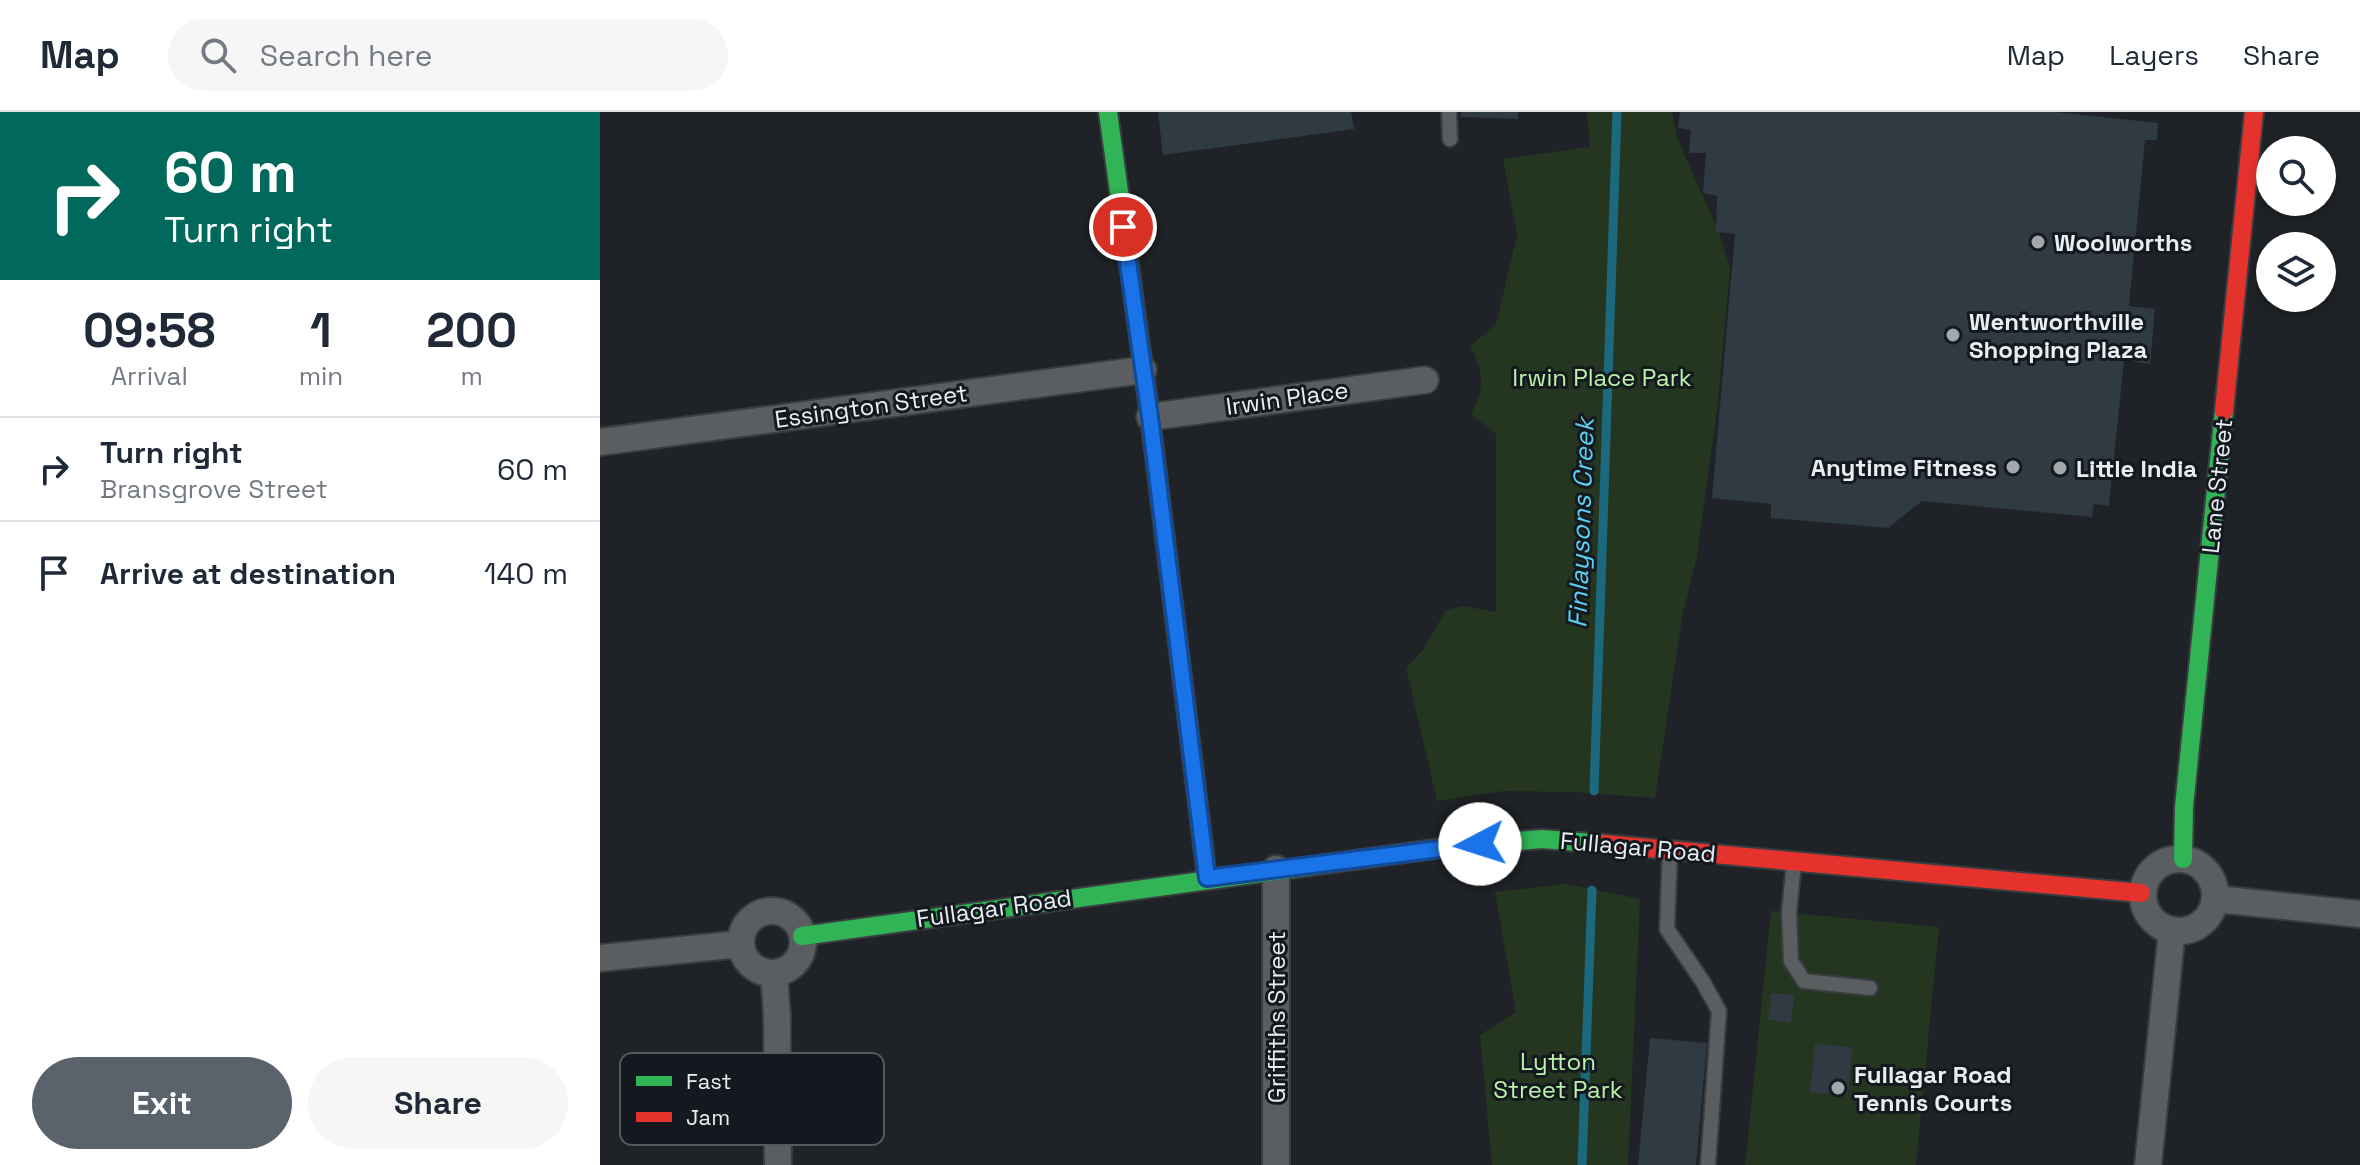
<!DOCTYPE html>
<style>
:root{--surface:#fff;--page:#f6f6f7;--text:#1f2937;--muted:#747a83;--line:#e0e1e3;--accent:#5a626b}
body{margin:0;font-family:"Space Grotesk",sans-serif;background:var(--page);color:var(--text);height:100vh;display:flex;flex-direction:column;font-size:30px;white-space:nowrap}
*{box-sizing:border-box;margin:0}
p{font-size:26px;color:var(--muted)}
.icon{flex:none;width:44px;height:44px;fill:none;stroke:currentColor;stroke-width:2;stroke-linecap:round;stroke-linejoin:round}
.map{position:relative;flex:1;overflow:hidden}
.drawer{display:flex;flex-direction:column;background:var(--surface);width:600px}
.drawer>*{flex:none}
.top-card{background:#00695c;color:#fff;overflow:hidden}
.tools{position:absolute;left:1656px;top:24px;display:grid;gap:16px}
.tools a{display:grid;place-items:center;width:80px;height:80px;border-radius:50%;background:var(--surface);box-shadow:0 4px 12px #0003;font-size:40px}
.pin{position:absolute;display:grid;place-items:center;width:68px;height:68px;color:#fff;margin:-34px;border:4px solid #fff;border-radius:50%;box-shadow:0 2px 8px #0007}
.me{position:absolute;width:88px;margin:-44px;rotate:265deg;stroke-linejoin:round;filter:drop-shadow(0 0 6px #0008)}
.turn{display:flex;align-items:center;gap:28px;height:168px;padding:0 32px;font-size:36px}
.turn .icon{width:104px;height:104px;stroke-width:2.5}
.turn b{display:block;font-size:56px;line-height:68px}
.eta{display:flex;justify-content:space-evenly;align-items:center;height:136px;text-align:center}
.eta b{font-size:48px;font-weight:700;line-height:56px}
.cta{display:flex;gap:16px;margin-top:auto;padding:16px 32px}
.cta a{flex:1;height:92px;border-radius:48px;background:var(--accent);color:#fff;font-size:32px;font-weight:700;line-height:92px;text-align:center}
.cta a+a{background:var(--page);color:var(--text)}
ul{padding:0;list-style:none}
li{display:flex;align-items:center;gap:24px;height:104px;padding:0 32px;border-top:2px solid var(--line)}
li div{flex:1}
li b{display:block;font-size:30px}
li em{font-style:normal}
header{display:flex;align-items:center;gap:48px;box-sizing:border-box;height:112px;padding:0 40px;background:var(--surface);border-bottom:2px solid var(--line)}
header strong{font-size:38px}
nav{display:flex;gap:44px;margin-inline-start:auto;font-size:28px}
.search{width:560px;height:72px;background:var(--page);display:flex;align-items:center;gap:20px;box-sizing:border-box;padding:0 28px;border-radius:44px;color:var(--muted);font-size:30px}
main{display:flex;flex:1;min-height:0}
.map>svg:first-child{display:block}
.green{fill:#253620}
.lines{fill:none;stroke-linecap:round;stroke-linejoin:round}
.stream{stroke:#1c697e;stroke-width:9}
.building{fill:#303a42}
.lane-casing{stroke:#3a3d3f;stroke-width:18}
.street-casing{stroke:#3a3d3f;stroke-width:30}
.fast-casing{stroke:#3a3d3f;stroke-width:22}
.jam-casing{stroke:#3a3d3f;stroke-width:22}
.lane{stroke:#5b5e61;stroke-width:14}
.street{stroke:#5b5e61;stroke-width:26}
.fast{stroke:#30b455;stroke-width:18}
.jam{stroke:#e5322d;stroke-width:18}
.route-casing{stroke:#114b97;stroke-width:20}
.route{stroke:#1a73e8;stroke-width:14}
.poi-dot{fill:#a2a7ab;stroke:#13191f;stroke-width:3}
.labels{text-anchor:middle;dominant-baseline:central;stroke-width:6;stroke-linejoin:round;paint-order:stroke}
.poi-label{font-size:24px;font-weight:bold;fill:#e9eef2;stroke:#13191f;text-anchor:start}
.park-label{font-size:24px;fill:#baf2a8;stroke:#13191f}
.street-label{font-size:24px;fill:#e9eef2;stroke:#13191f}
.water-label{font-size:26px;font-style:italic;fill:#5ccff1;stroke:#13191f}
.key{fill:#13191f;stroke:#53595e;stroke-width:2}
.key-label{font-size:22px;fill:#e9eef2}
</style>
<header>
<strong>Map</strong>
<div class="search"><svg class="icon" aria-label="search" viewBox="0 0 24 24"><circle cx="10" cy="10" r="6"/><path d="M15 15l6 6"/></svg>Search here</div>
<nav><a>Map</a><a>Layers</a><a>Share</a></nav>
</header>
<main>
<section class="drawer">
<div class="top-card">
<div class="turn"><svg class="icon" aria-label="right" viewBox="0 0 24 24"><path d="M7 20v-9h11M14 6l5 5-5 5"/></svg><div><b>60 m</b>Turn right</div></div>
</div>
<div class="eta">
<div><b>09:58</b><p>Arrival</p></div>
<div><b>1</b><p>min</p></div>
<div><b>200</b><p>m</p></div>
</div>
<ul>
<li><svg class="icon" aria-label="right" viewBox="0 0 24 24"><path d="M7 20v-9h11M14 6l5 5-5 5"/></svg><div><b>Turn right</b><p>Bransgrove Street</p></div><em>60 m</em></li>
<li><svg class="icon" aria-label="arrive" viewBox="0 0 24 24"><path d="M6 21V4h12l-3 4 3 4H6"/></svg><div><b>Arrive at destination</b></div><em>140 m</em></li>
</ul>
<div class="cta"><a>Exit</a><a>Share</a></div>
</section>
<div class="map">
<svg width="1760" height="1053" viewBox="0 0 1760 1053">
<rect width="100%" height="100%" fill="#1f2226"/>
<!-- green -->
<path class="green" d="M987 0H1072L1078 28 1119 120 1130 157 1118 289 1097 444 1082 506 1055 686 973 680 904 679 837 689 806 556 823 538 846 498 863 494 896 500V322L871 302C886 277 883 258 870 234L896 213 917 123 903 47 990 35Z
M966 772 1040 787 1028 1053H892L880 923 916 900 895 780Z
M1171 799 1339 815 1316 1053H1145Z"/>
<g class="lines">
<!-- stream -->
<path class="stream" d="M994 679 1017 0
M982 1053 992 778"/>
</g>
<!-- building -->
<path class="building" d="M558 0H751L754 17 563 43Z
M861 0H918V7L861 5Z
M1080 0H1455L1558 11 1557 28H1545L1529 194 1555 197 1550 252 1524 248 1509 394 1494 392 1492 405 1322 389 1288 416 1171 406V392L1112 386 1135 122 1116 120 1117 84 1103 81 1106 41H1089L1091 18 1078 16Z
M1171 881 1194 883 1191 911 1168 908Z
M1050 926 1107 931 1096 1053H1038Z
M1215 932 1252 935 1248 983 1210 980Z"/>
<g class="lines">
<defs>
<path id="lane" d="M849 0 850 27
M1070 737 1067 817 1103 870 1119 899 1108 1053
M1194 749 1189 801 1191 849 1204 869 1270 876"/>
<path id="street" d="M550 305 825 268
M0 330 543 258
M1543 783a36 36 0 1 1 72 0a36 36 0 1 1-72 0Z
M1616 787 1760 802
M141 830a31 31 0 1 1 62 0a31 31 0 1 1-62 0Z
M0 846 141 832
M174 862 177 904 178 1053
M676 1053V757
M1548 1053 1572 818"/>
<path id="fast" d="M508 0 550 305 607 766
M1583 747 1584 695 1624 299
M202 824 849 735 942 727 1004 732"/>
<path id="jam" d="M1624 299 1654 0
M1004 732 1541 781"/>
</defs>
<!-- lane casing -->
<use href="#lane" class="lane-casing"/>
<!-- street casing -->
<use href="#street" class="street-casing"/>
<!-- fast casing -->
<use href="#fast" class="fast-casing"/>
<!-- jam casing -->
<use href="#jam" class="jam-casing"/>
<!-- lane -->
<use href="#lane" class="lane"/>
<!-- street -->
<use href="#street" class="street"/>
<!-- fast -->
<use href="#fast" class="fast"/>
<!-- jam -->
<use href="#jam" class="jam"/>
</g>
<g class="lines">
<defs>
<path id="route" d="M523 115 550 305 607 766 880 732"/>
</defs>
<!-- route casing -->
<use href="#route" class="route-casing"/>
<!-- route -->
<use href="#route" class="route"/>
</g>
<!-- markers -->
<g class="poi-dot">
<circle cx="1438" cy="130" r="8"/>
<circle cx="1353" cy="223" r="8"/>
<circle cx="1413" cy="355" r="8"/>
<circle cx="1460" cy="356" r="8"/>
<circle cx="1238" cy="976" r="8"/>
</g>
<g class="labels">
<!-- poi labels -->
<g class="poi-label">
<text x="1454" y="130">Woolworths</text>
<text x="1369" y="209">Wentworthville<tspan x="1369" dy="28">Shopping Plaza</tspan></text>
<text x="1397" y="355" text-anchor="end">Anytime Fitness</text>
<text x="1476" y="356">Little India</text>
<text x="1254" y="962">Fullagar Road<tspan x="1254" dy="28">Tennis Courts</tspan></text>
</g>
<!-- park labels -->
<g class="park-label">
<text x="1002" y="265">Irwin Place Park</text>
<text x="958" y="949">Lytton<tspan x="958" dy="28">Street Park</tspan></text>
</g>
<!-- street labels -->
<g class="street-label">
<text transform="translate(687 286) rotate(-8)">Irwin Place</text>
<text transform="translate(271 294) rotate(-8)">Essington Street</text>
<text transform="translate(1617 374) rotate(-84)">Lane Street</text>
<text transform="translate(1038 735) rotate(5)">Fullagar Road</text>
<text transform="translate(394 796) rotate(-8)">Fullagar Road</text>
<text transform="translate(676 905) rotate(-90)">Griffiths Street</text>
</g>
<!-- water labels -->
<g class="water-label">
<text transform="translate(981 411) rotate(-88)">Finlaysons Creek</text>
</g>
</g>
<!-- legend -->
<rect x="20" y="941" width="264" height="92" rx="12" class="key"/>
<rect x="36" y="964" width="36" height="10" fill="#30b455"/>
<rect x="36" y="1000" width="36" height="10" fill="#e5322d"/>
<g class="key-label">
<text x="86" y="977">Fast</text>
<text x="86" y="1013">Jam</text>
</g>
</svg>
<div class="tools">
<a><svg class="icon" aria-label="search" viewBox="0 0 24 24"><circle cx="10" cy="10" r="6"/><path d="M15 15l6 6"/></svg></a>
<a><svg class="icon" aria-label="layers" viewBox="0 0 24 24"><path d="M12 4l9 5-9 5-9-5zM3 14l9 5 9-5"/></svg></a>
</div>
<div class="pin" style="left:523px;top:115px;background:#d93025"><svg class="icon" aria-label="arrive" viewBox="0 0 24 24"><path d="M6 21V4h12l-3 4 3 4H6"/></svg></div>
<svg class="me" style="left:880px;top:732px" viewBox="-20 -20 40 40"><circle r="19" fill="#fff"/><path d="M0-13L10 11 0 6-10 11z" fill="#1a73e8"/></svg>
</div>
</main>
